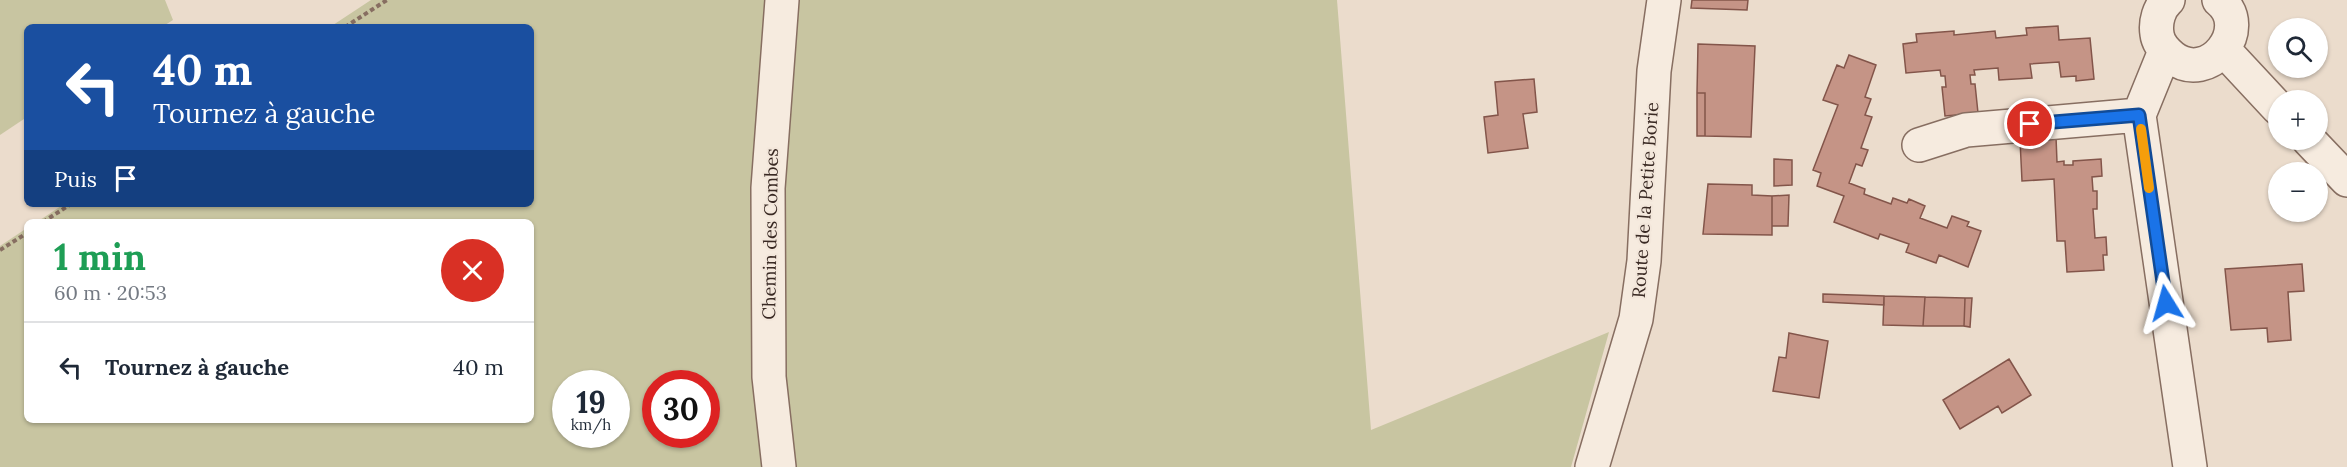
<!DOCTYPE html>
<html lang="fr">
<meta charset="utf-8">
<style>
:root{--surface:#fff;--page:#f2f2f3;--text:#1f2937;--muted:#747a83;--line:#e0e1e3}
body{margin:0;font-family:Lora,serif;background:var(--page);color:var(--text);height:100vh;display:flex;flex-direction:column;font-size:22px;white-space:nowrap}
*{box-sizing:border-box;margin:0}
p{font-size:20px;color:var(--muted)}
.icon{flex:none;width:33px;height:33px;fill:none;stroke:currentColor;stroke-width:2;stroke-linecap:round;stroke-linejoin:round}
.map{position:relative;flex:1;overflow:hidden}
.side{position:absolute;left:24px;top:219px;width:510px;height:204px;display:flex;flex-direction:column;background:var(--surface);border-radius:9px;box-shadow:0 2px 4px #0004}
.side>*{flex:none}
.top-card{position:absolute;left:24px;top:24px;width:510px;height:183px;border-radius:9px;box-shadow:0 2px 4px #0004;background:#1a4fa0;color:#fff;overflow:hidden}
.tools{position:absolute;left:2268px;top:18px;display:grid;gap:12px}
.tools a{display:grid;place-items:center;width:60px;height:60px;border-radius:50%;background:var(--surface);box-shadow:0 2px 4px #0004;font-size:30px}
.speed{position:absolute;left:552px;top:370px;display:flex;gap:12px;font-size:30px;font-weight:700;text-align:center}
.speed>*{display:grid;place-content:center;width:78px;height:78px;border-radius:50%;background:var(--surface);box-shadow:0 2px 4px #0004;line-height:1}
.speed small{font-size:15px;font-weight:400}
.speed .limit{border:9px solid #d22;background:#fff;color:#111}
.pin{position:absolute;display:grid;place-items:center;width:51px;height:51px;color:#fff;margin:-26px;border:3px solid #fff;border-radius:50%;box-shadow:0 2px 6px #0007}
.me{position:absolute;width:66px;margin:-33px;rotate:352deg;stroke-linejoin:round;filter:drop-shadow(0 0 4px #0008)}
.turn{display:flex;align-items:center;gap:21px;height:126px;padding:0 30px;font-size:27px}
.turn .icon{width:78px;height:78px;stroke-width:2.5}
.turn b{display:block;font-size:42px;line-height:51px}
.then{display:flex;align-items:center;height:57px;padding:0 30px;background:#0003;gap:12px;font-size:22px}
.round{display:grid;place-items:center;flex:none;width:63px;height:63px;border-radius:32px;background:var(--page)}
.overview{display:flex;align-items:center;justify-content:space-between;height:102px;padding:0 30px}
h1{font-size:36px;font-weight:700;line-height:45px;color:#1e9e55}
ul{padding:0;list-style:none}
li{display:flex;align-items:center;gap:18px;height:90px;padding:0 30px;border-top:2px solid var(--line)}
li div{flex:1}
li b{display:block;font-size:22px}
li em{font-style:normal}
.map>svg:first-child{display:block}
.green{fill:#c8c5a1;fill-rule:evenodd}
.building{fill:#c59486;stroke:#83554a;stroke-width:1.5}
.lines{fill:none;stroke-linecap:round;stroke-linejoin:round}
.minor-casing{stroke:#876e61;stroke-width:36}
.path{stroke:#876e61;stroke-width:4;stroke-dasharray:4.5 3;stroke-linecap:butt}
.minor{stroke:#f6ebdf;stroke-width:33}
.route-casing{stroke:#114b97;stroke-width:15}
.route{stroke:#1a73e8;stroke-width:10}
.slow{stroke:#f59e0b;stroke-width:10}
.labels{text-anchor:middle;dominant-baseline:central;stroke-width:4.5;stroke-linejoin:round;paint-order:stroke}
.street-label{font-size:18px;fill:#392923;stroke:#f3e7db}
</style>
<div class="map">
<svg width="2347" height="467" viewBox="0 0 2347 467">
<rect width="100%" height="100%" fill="#ebdccc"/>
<!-- green -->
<path class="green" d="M0 0H165L173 20 162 27H27V117L0 135Z
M371 0H1337L1371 430 1609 332 1571 467H0V246L27 228V420H531V222H37L64 204H531V27H330ZM566 384H616V435H566ZM656 384H706V435H656Z"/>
<!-- building -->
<path class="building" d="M1692 0H1748L1747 10 1691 8Z
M2058 26 2059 40 2090 38 2094 79 2076 81V76L2061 77 2059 62 2030 64 2032 78 1999 80 1998 68 1974 70 1975 75H1970L1971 84H1975L1978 113 1945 116 1942 87H1946L1945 76H1941L1940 70 1906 73 1903 44 1917 42 1916 34 1954 31V35L1995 31 1996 38 2027 35 2026 28Z
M1698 44 1755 46 1751 137 1705 136V93H1697Z
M1849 55 1876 65 1865 97 1871 99 1865 115 1872 117 1861 148 1868 150 1862 166 1856 164 1849 183 1865 189 1864 194 1891 204 1893 198 1907 203 1909 199 1925 206 1920 218 1947 228 1952 216 1969 222 1967 226 1981 231 1968 267 1939 255 1936 263 1906 252 1909 244 1880 234 1878 239 1834 222 1844 196 1817 186 1821 173 1813 170 1838 105 1823 100 1837 65 1844 68Z
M1534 79 1537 112 1523 114 1528 148 1488 153 1484 117 1498 115 1495 82Z
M1697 93H1705V136H1697Z
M2056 137 2057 162 2064 161V165H2073V161L2101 159 2102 176 2092 177 2093 191H2097V209H2093L2095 238 2106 237 2107 255H2103L2104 270 2067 272 2065 241H2057L2054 179 2022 181 2020 140Z
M1774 159 1792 160V185L1774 186Z
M1708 184 1752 185V195L1772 196V235L1703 234Z
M1789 195 1788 226H1772V196Z
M2302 264 2304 291 2288 292 2291 340 2268 342 2267 328 2231 330 2225 269Z
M1823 294 1884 296V305L1823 302Z
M1884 296 1925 297 1923 326 1883 325Z
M1925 297 1965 298 1964 326H1923Z
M1965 298H1972L1970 327 1964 326Z
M1789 333 1828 341 1819 398 1773 391 1779 357 1786 358Z
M2009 359 2031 395 2002 413 1998 406 1960 429 1943 400Z"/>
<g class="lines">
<defs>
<path id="minor" d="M2168 0C2159 8 2155 22 2157 34 2158 43 2165 51 2172 57 2209 86 2254 28 2219 0
M2224 50 2278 108
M2165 51 2139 115 2190 467
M2309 140 2347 180
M1919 145 1966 130 2139 115
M779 467 769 377 768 188 782 0
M1592 467 1636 319 1644 261 1654 71 1664 0"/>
</defs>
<!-- minor casing -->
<use href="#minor" class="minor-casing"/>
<!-- path -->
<path class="path" d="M345 27 387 0
M43 222 71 204
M0 250 27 233"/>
<!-- minor -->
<use href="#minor" class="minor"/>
</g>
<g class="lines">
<defs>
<path id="route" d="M2030 124 2139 115 2166 303"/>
</defs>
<!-- route casing -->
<use href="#route" class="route-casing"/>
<!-- route -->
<use href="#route" class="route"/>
<!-- slow -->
<path class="slow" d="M2141 129 2149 188"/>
</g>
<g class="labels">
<!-- street labels -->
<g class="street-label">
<text transform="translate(1645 200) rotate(-86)">Route de la Petite Borie</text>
<text transform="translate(770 234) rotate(-89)">Chemin des Combes</text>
</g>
</g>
</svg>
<div class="tools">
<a><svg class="icon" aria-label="search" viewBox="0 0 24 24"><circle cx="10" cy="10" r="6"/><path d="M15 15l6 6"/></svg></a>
<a>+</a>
<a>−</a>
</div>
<div class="speed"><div>19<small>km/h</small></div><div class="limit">30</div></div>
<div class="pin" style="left:2030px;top:124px;background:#d93025"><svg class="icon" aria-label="arrive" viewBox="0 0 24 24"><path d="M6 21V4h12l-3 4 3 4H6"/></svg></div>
<svg class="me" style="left:2166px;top:303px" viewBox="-20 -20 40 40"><path d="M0-17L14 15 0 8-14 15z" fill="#1a73e8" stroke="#fff" stroke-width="4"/></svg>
<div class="top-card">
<div class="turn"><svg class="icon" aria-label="left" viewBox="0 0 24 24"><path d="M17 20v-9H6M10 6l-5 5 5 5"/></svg><div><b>40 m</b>Tournez à gauche</div></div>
<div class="then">Puis<svg class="icon" aria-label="arrive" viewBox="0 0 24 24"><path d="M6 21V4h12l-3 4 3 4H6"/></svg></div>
</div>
<section class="side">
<div class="overview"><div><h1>1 min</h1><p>60 m · 20:53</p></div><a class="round" style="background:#d93025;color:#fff"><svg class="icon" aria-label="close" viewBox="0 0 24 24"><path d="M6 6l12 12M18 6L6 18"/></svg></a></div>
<ul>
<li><svg class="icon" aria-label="left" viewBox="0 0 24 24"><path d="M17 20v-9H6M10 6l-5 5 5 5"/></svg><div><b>Tournez à gauche</b></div><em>40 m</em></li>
</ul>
</section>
</div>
